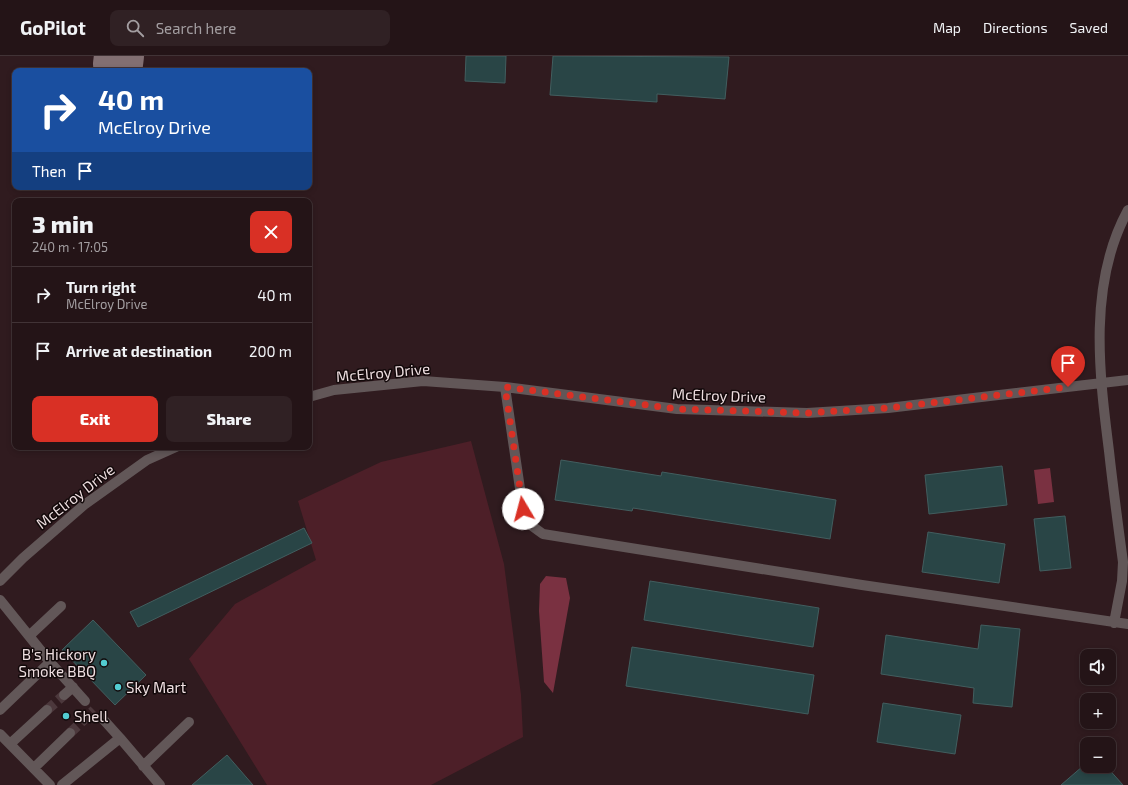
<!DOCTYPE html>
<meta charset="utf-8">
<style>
:root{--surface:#241417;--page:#302124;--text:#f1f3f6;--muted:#a39ea1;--line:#413336;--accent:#d93025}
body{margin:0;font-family:"Exo 2",sans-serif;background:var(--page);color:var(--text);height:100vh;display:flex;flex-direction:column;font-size:15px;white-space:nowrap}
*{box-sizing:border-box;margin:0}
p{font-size:13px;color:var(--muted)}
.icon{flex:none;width:22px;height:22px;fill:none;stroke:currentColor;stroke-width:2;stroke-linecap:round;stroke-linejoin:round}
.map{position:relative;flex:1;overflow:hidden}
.drawer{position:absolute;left:12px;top:142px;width:300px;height:252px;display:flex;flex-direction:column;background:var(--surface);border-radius:8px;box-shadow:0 2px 6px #0003,0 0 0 1px var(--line)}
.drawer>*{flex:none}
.banner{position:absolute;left:12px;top:12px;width:300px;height:122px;border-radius:8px;box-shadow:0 2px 6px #0003,0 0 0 1px var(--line);background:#1a4fa0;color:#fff;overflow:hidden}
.controls{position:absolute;left:1080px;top:593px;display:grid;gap:8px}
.controls a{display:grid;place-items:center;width:36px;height:36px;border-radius:8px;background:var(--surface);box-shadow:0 2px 6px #0003,0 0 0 1px var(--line);font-size:20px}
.pin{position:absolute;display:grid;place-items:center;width:34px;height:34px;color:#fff;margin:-41px -17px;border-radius:50% 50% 50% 0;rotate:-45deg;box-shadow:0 0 4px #0007}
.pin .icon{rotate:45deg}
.me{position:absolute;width:44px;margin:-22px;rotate:352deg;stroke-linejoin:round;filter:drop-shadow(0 0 3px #0008)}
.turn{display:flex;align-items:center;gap:14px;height:84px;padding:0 20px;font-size:18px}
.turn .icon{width:52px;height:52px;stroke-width:2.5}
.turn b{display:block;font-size:28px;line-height:34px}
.then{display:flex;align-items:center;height:38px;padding:0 20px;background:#0003;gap:8px;font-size:15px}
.round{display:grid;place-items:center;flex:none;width:42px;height:42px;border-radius:8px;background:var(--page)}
.overview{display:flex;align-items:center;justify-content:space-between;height:68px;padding:0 20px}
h1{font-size:24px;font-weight:800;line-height:30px}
.button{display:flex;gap:8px;margin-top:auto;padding:8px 20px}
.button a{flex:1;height:46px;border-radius:8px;background:var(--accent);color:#fff;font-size:16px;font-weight:800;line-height:46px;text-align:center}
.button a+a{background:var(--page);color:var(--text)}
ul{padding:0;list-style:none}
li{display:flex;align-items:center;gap:12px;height:56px;padding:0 20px;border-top:1px solid var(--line)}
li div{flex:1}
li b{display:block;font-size:15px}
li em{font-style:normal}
header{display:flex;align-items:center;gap:24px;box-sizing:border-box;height:56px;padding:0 20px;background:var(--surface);border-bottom:1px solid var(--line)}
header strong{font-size:19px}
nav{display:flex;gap:22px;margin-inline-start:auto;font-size:14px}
.search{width:280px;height:36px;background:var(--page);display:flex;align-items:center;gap:10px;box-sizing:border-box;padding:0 14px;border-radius:8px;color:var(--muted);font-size:15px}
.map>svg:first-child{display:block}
.green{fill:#4d1f28}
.water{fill:#7a3141}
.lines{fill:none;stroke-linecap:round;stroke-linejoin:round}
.taxiway{stroke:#826f72;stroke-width:50}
.building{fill:#294546;stroke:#425e5f}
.minor-tunnel{stroke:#4c383c;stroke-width:10;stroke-dasharray:10 5;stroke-linecap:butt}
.minor{stroke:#625758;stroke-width:10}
.route{stroke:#d93025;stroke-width:7;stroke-dasharray:0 12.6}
.poi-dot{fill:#52ccd1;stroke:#12090a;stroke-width:1.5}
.labels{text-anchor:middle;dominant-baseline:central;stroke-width:3;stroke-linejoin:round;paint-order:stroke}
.street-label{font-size:15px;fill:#eedee0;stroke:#12090a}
.poi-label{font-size:15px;fill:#eedee0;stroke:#12090a;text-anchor:start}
</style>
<header>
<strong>GoPilot</strong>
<div class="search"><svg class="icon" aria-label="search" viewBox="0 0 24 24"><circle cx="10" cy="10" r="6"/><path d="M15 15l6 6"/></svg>Search here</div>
<nav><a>Map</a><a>Directions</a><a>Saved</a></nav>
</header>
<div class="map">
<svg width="1128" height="729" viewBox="0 0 1128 729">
<rect width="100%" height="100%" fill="#301b1f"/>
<!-- green -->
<path class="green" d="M471 385 504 508 521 639 523 681 431 729H267L189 603 235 548 316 504 298 445 381 406Z"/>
<!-- water -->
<path class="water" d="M1050 412 1054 446 1038 448 1034 414Z
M546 520 566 522 570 542 553 637 544 626 539 555 540 528Z"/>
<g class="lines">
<!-- taxiway -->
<path class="taxiway" d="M118 8 119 0"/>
</g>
<!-- building -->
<path class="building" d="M466 0H506L505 27 465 25Z
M553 0 729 1 725 43 657 38V46L550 39Z
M561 404 661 420 662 416 836 444 830 483 633 452 632 455 555 444Z
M1002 410 1007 449 929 458 925 419Z
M1065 460 1071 512 1040 515 1034 463Z
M304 472 312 487 138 571 130 556Z
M928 476 1005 488 999 527 922 516Z
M650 525 819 552 813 591 644 564Z
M93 564 146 619 115 649 62 594Z
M981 569 1020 573 1012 651 973 647 974 632 881 618 886 579 978 593Z
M632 591 814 619 808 658 626 630Z
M883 647 961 659 955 698 877 686Z
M227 699 253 729H192Z
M1083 710H1106L1123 729H1061Z"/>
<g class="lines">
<!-- minor-tunnel -->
<path class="minor-tunnel" d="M47 654 64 639
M70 677 94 654"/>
<!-- minor -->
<path class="minor" d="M505 331 523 453 532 470 543 478 862 529 1128 568
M309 341 334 334 423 325 505 331 677 353 807 357 888 352 1128 324
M0 525 23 502 84 449 147 404 176 391
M0 544 50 606
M1114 567 1122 525 1123 506C1118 469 1113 432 1109 395 1099 316 1088 227 1128 154
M29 580 61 550
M64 639 73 631
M0 654 50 606 85 645
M102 662 120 682
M0 678 50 729
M10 688 47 654
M143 710 189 666
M34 712 70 677
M62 729 120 682 160 729"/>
</g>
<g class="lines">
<!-- route -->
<path class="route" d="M523 453 505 331 678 353 807 357 888 352 1068 331"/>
</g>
<!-- markers -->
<g class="poi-dot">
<circle cx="104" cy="607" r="4"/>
<circle cx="118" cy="631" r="4"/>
<circle cx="66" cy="660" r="4"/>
</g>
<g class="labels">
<!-- street labels -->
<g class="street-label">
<text transform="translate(383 316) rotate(-5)">McElroy Drive</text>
<text transform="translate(719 339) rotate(2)">McElroy Drive</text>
<text transform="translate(75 440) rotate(-38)">McElroy Drive</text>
</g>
<!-- poi labels -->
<g class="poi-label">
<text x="96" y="598" text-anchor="end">B's Hickory<tspan x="96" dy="17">Smoke BBQ</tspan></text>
<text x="126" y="631">Sky Mart</text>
<text x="74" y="660">Shell</text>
</g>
</g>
</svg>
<div class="controls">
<a><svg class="icon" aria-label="sound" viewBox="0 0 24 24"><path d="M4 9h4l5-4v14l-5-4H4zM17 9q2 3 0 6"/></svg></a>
<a>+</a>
<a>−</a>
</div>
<div class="pin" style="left:1068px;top:331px;background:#d93025"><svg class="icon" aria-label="arrive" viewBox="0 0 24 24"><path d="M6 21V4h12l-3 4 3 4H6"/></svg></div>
<svg class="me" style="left:523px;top:453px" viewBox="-20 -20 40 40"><circle r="19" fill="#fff"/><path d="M0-13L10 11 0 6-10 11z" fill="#d93025"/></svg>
<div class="banner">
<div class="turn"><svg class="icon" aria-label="right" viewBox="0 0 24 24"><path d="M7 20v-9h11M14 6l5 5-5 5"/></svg><div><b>40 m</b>McElroy Drive</div></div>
<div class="then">Then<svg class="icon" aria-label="arrive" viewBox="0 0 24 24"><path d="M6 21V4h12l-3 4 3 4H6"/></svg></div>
</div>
<section class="drawer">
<div class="overview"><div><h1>3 min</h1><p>240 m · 17:05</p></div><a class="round" style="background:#d93025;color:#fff"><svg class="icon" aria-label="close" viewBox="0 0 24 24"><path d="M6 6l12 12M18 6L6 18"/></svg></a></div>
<ul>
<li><svg class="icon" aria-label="right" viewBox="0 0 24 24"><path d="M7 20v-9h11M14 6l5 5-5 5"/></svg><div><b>Turn right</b><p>McElroy Drive</p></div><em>40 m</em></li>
<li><svg class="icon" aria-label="arrive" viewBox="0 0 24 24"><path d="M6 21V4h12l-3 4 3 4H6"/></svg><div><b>Arrive at destination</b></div><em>200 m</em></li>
</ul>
<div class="button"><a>Exit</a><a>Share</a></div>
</section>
</div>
